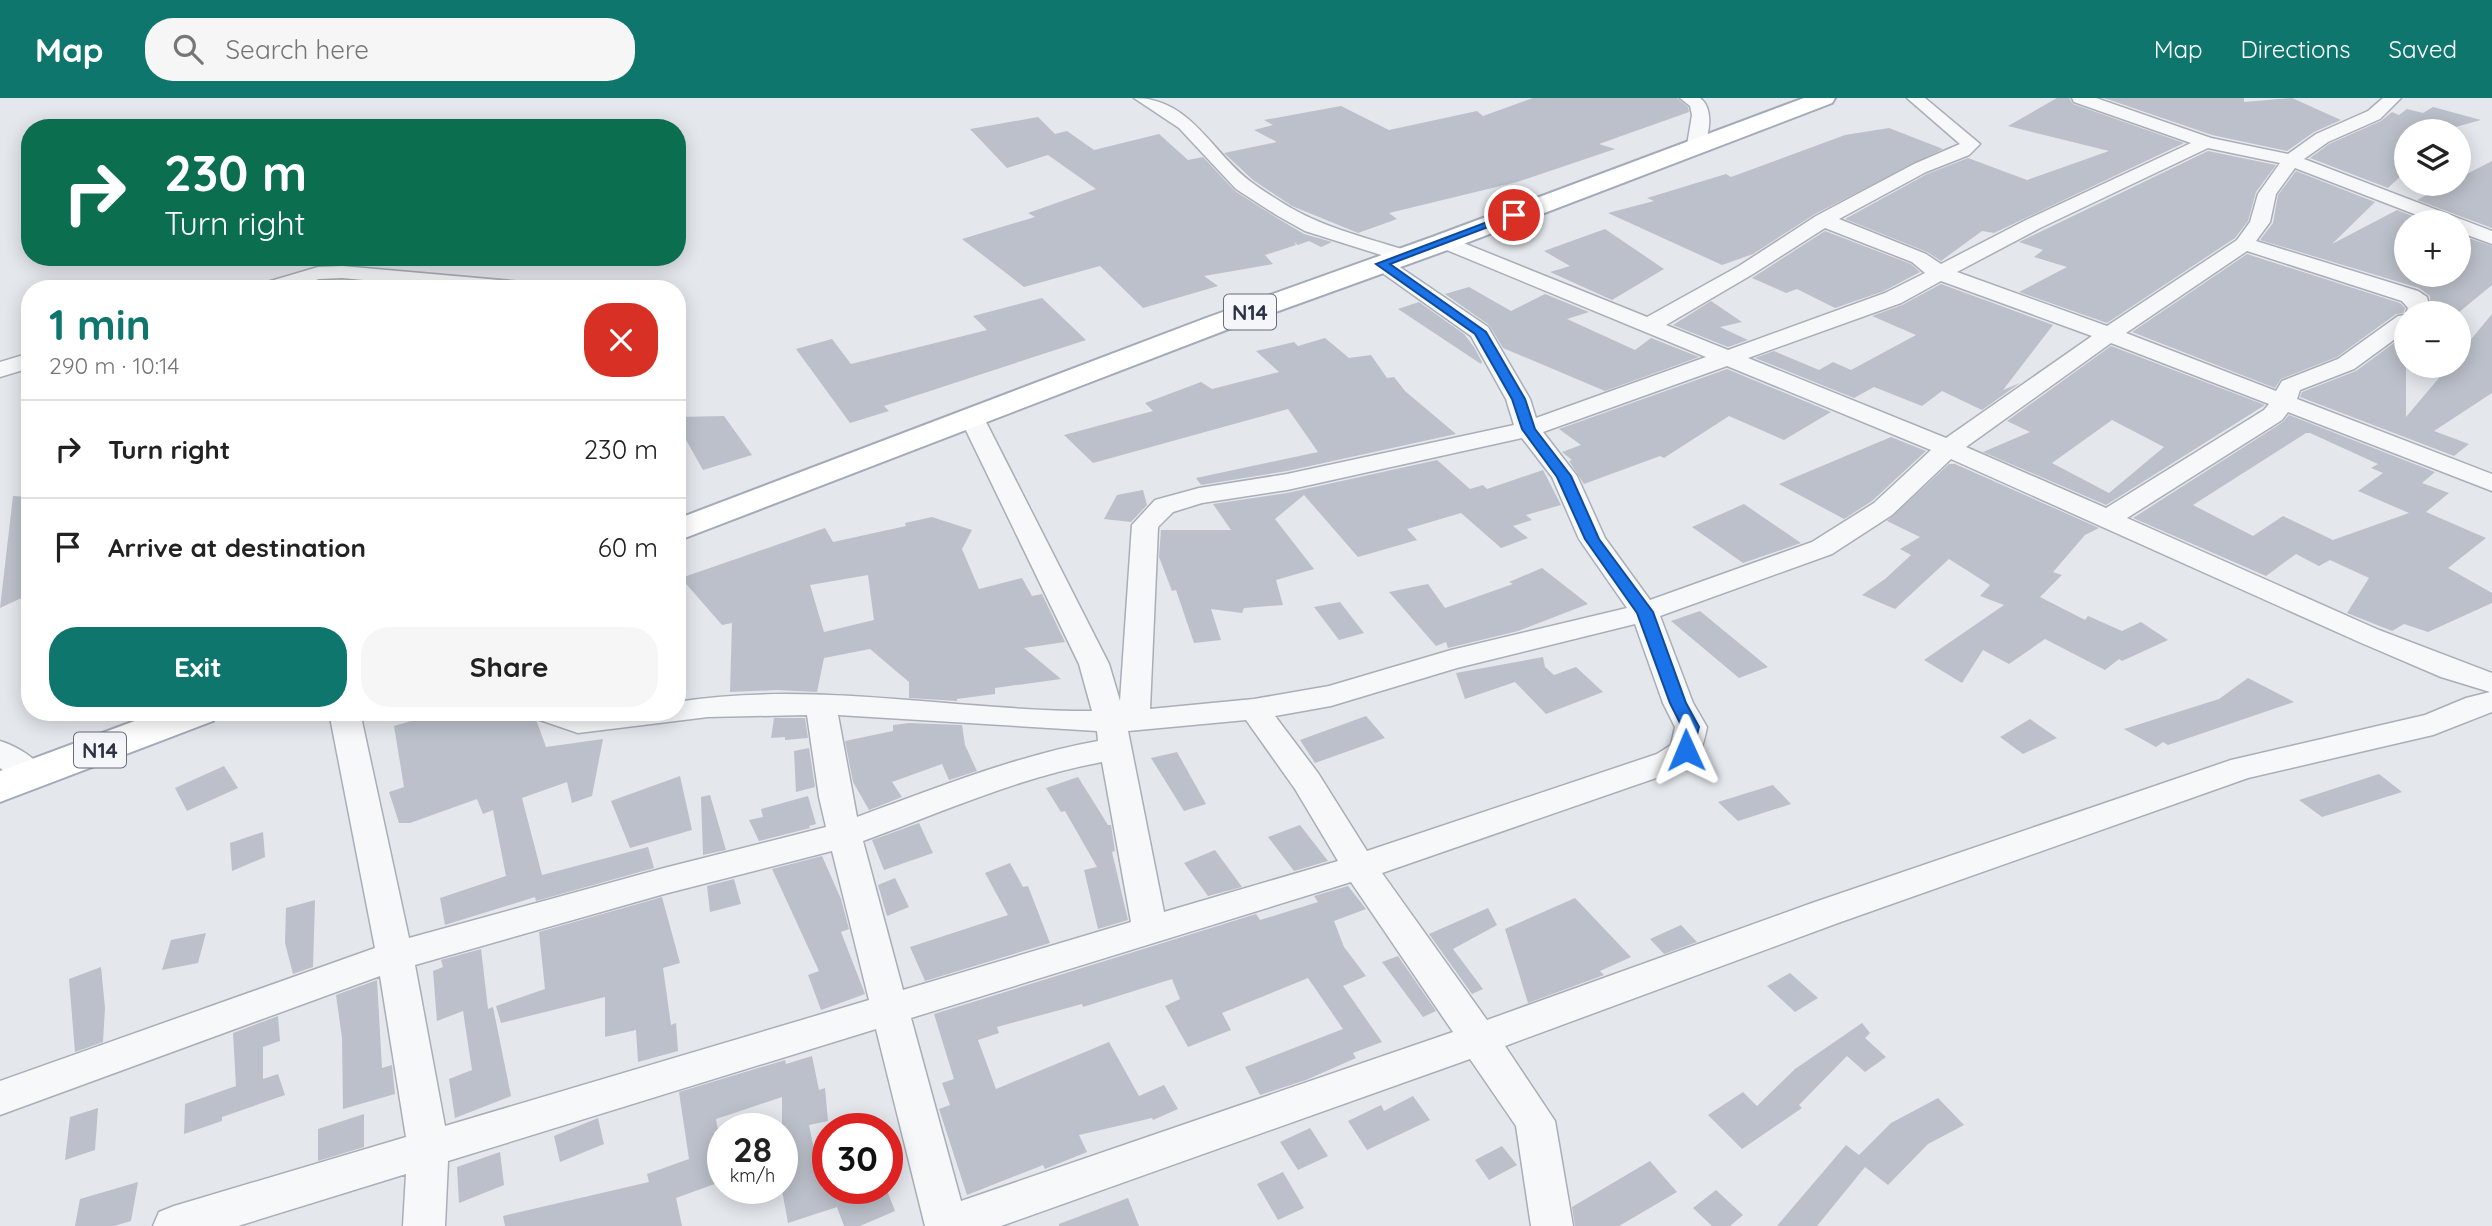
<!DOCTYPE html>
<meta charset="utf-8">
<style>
:root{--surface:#fff;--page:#f6f6f6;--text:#222;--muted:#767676;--line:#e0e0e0;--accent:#0f766e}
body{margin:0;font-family:Quicksand,sans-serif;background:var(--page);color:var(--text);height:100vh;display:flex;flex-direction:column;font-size:26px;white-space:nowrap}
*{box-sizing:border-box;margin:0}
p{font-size:23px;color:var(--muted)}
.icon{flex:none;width:38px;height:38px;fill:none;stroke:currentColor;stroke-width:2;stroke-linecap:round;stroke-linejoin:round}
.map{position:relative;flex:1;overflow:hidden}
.side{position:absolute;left:21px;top:182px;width:665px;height:441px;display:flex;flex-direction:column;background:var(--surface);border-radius:28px;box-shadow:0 4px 18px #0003}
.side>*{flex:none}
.guide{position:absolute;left:21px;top:21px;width:665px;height:147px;border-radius:28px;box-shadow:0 4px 18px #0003;background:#0b6e4f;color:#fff;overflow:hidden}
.buttons{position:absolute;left:2394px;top:21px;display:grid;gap:14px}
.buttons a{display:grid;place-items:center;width:77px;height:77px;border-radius:50%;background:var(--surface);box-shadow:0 4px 18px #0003;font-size:35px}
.speed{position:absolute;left:707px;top:1015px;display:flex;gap:14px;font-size:35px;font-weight:700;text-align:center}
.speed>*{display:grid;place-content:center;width:91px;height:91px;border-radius:50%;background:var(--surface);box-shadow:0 4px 18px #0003;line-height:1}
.speed small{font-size:18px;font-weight:400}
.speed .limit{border:10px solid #d22;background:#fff;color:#111}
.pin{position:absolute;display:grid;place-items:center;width:60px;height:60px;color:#fff;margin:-30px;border:4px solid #fff;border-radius:50%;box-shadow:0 2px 7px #0007}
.me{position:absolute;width:77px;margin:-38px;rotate:359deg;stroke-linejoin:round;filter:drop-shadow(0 0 5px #0008)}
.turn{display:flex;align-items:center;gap:24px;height:147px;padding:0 28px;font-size:32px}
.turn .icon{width:91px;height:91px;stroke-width:2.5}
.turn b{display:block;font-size:49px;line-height:60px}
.round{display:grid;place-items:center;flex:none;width:74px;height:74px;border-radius:28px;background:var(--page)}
.head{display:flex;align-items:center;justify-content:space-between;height:119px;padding:0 28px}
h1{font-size:42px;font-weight:700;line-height:52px;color:var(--accent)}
.primary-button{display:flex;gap:14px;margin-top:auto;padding:14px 28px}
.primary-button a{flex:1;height:80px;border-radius:28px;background:var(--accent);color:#fff;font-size:28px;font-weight:700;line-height:80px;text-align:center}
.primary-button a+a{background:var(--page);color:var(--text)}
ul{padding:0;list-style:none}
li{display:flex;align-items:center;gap:21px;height:98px;padding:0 28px;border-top:2px solid var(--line)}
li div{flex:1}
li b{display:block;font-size:26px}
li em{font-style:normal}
header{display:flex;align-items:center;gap:42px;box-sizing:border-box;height:98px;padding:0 35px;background:var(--accent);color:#fff}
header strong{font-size:33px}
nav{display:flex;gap:38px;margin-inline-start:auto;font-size:24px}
.search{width:490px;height:63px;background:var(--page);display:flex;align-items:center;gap:18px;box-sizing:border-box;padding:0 24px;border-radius:28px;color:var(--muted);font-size:26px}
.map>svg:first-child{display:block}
.building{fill:#bbc0ca;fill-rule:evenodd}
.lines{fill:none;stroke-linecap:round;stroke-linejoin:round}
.minor-casing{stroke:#a9aeb7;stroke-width:3}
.primary-casing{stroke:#a3abb8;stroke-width:4}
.minor{fill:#f7f8fa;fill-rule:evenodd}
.primary{fill:#fff;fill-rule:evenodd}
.route{fill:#1a73e8;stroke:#114b97;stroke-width:2}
.labels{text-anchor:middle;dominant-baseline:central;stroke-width:5;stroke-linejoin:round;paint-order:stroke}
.shield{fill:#f4f6f9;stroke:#676e7b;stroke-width:2}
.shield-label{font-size:21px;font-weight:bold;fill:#2b3445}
</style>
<header>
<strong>Map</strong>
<div class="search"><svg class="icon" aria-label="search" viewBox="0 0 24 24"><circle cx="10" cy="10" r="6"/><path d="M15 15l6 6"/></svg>Search here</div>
<nav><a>Map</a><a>Directions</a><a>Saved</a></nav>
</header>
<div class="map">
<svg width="2492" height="1128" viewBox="0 0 2492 1128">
<rect width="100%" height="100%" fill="#e4e7ec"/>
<!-- building -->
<path class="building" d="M1533 0H1677L1688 9 1689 14 1599 46 1615 51 1517 84 1389 115 1397 121 1358 135 1292 108 1253 82 1224 55 1277 44 1254 32 1273 27 1264 22 1341 8 1389 32 1477 13 1483 18Z
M2057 0H2069L2073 6 2184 45 1994 135 1982 133 1941 163 1927 154 1845 121 1927 76 1968 60 2027 82 2109 53 2008 28Z
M2104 0H2244V4L2292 0 2341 22 2314 34 2287 53 2212 37Z
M2433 9 2481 22 2441 33H2406V73L2388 90 2310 60 2329 46 2381 23 2392 14 2399 17 2407 11 2423 15Z
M1038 19 1055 36 1067 33 1094 52 1159 36 1188 62 1203 59 1235 93 1277 120 1304 136 1332 144 1321 149 1309 143 1298 147 1294 144 1296 147 1265 157 1273 166 1204 178 1218 188 1143 210 1100 168 1024 189 962 141 1035 119 1028 115 1096 91 1048 57 1007 70 970 31Z
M1889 30 1943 51 1815 116 1753 156 1722 167 1608 115 1654 103 1647 100 1726 76 1731 79 1845 37Z
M2208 53 2276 67 2256 94 2248 123 2235 140 2107 225 2019 194 2067 169 2034 159 2043 152 2019 144Z
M2492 63V130L2417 102 2448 86H2459V80Z
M2296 73 2375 104 2332 146 2397 112 2428 124H2406V177H2459V137L2492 148V187L2458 215H2431L2430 198 2419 190 2260 142 2273 125 2278 97Z
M1605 131 1664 171 1612 202 1550 174 1570 168 1544 153Z
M1825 133 1911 166 1920 174 1884 193 1835 210 1797 191 1786 195 1752 180Z
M2247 156 2400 205 2405 210 2403 215 2396 216 2337 259 2281 281 2275 290 2132 234Z
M1941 186 2053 227 2003 292 2020 285 1982 312 1942 293 1922 308 1874 289 1854 300 1755 260 1774 253 1819 272 1833 264 1851 272 1916 237 1872 218 1902 207Z
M1469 189 1511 213 1545 196 1589 214 1567 221 1635 252 1651 240 1699 259 1605 293 1503 250 1489 227 1445 196Z
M1042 200 1086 242 884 308 889 313 850 325 796 251 832 241 851 266 987 232 973 218Z
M1711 203 1742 224 1720 229 1748 242 1728 249 1673 227Z
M1419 204 1464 236 1474 249 1482 264 1481 266 1398 211Z
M2492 216V295L2434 333 2469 346 2454 358 2300 299 2302 294 2356 273 2406 236V319L2449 268H2459V256Z
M1325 240 1349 260 1371 257 1387 280 1394 279 1405 293 1456 336 1287 373 1201 387 1196 380 1318 354 1288 311 1093 365 1064 337 1153 313 1145 305 1201 284 1212 291 1279 274 1256 253 1294 244 1298 248Z
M2111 248 2265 307 2106 407 1983 354 2030 334 2007 323ZM2112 322 2164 349 2109 395 2052 365Z
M1727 271 1831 314 1784 342 1729 318 1664 360 1660 358 1584 386 1569 363 1572 362 1562 354 1581 347 1559 331Z
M2289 317 2435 374 2422 385 2449 395 2426 414 2486 440 2448 470 2492 495V505L2428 534 2404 526 2392 533 2347 515 2369 480 2330 462 2319 468 2296 456 2266 478 2133 420 2283 324ZM2306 335H2310L2378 366 2371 370 2383 375 2358 393 2409 415 2333 442 2283 418 2253 438 2193 407Z
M724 318 752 357 703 372 677 326V319Z
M1891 339 1926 353 1872 403 1844 421 1779 386Z
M1437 362 1470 391 1483 387 1487 391 1543 372 1561 407 1526 417 1532 422 1513 428 1528 440 1501 450 1461 415 1407 431 1417 442 1358 459 1304 397 1275 421 1314 471 1276 482 1283 507 1244 510 1242 515 1211 511 1221 542 1194 545 1176 492 1172 493 1159 459 1161 432H1231L1213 406 1287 395Z
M1949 366H1955L2099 430 2085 437 2053 474 2062 477 2040 499 2085 522 2088 518 2122 533 2141 524 2168 542 2122 563 2119 561 2105 572 2045 541 2009 566 1983 552 1962 585 1924 562 2004 507 1980 498 1990 487 1949 461 1895 511 1862 497 1885 481 1911 457 1900 451 1920 439 1887 423Z
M1143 392 1147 407 1131 424 1104 421 1117 397Z
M13 398 30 399V496L0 510Z
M1744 406 1776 428 1801 445 1743 465 1692 429Z
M932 419 972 432 962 451 979 491 1022 480 1032 498 1042 496 1065 544 1024 550 1061 581 995 590V596L957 601V603L909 600V584L870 551 824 560 817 594 777 592 730 594 732 525 722 527 681 480 825 430 833 444 906 428 905 425ZM868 477 874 522 824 534 810 487Z
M1542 470 1588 506 1518 533 1448 550 1446 544 1436 548 1389 494 1428 486 1445 510 1513 486 1509 484Z
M1340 504 1364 535 1339 542 1314 509Z
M1700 513 1768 569 1739 580 1671 523Z
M1543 559 1545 569 1554 577 1576 569 1603 594 1546 616 1515 584 1465 601 1456 575Z
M2248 580 2294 604 2168 647 2163 644 2156 649 2124 631 2219 601Z
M442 614H531L537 624 546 649 603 641 592 698 572 705 567 684 522 700 542 777 648 749 654 770 536 803 535 799 445 827 440 800 506 778 493 712 483 716 477 701 410 725H399L389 694 404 689 394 628Z
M1366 618 1385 640 1315 665 1300 642Z
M774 620H805L808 640 785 642V639L771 640Z
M2030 621 2057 640 2023 656 2000 639Z
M909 625 962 627 965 647 977 673 949 682 942 666 892 684 902 699 869 712 853 684 845 643 893 633V627Z
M809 650 815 689 796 694 794 653Z
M1177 654 1206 706 1184 713 1151 660Z
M224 668 238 690 187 713 175 690Z
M2379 676 2402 694 2322 719 2299 702Z
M680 678 692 732 630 750 611 703Z
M1078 679 1108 727H1111L1115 753 1112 754 1128 822 1098 831 1084 772 1097 769 1065 713 1061 714 1046 690Z
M1773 687 1791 706 1738 723 1718 704Z
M710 697 726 752 703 757 701 699Z
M808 698 816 726 809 728 810 730 759 743 749 722 763 719 761 711Z
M919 725 933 755 884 772 872 742Z
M1300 727 1328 763 1294 773 1268 739Z
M263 734 265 759 232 773 230 745Z
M1215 752 1242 789 1208 798 1184 765Z
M822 758 841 801 849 831 841 834 865 896 821 912 808 877 819 873 772 771Z
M1010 765 1023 789 1028 788 1050 845 925 883 910 849 1008 817 985 775Z
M895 780 909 809 887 818 878 787Z
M734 781 741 806 710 814 707 788Z
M1348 788 1366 811 1334 823 1344 849 1366 878 1343 888 1382 944 1353 955 1356 960 1306 982 1260 997 1245 969 1343 931 1308 880 1222 915 1231 932 1188 949 1165 908 1180 901 1172 881 1083 909 1082 906 997 929 999 935 978 942 996 991 1109 944 1139 998 1164 987 1178 1011 1153 1022 1152 1020 1079 1037 1087 1054 1045 1071 1043 1067 967 1097 939 1011 950 1007 942 985 954 981 934 916 1256 816 1260 822 1318 804 1314 798Z
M662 799 680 865 663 870 671 927 676 925 678 953 638 964 636 932 605 939V899L501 925 496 908 545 891 539 834Z
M1575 800 1631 859 1600 873 1604 877 1528 905 1505 831Z
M315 802 313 869 293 876 285 845 286 810Z
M1488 810 1497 827 1453 851 1483 891 1472 896 1429 836Z
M1681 827 1697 844 1664 856 1650 841Z
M206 835 198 865 162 872 171 842Z
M481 851 488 911 493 909 511 998 455 1020 449 981 472 972 463 913 437 923 433 873 443 869 441 862Z
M1398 858 1436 913 1423 919 1382 864Z
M101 869 105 910 103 944 75 954 69 881Z
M1790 875 1818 900 1795 914 1767 888Z
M377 882 382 970 392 967 395 996 343 1011 342 940 336 897Z
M278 918 280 943 263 949V981L278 976 285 997 222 1019V1023L184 1036 185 1006 236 988 233 935Z
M1862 925 1870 935 1865 940 1886 959 1865 974 1847 958 1799 1007 1802 1010 1742 1051 1708 1017 1743 994 1757 1008 1795 971Z
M812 958 819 992 825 990 828 1023 809 1027 822 1090H886L895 1113 860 1128H844L837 1109 788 1125 782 1092V999L716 1021 718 1032 714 1034 723 1083 676 1100 682 1128H505L503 1118 649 1084 647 1076 689 1061 679 994 785 962 786 966Z
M1413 998 1430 1022 1367 1052 1348 1023 1381 1007 1384 1013Z
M1938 1000 1964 1027 1928 1046 1888 1087 1865 1069 1817 1128H1777L1846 1047 1859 1057 1891 1025Z
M98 1010 95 1052 65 1062 70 1019Z
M364 1016V1049L318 1063V1031Z
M598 1020 604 1046 560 1064 554 1038Z
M1310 1030 1328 1058 1298 1072 1280 1044Z
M1502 1048 1517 1067 1489 1082 1475 1062Z
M500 1054 504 1087 459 1105 457 1069Z
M1650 1063 1677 1094 1619 1128H1575L1572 1109Z
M1283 1074 1304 1110 1278 1122 1257 1086Z
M138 1084 131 1123 114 1128H75L80 1101Z
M1716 1092 1743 1117 1730 1128H1712L1693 1110Z
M1128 1100 1139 1128H1059V1126Z"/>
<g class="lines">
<defs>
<path id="minor" d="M1134 0C1191 0 1211 54 1251 84 1263 93 1278 102 1291 110 1328 131 1371 141 1411 154L1414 158 1411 162H1397L1305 133 1278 118 1236 91 1179 30Z
M1680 0H1700C1714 10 1710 37 1702 51H1690L1687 47 1692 17 1690 8Z
M1907 0H1925L1980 46 1969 57 1926 74 1839 121 1926 156 1941 166 2026 122 2191 45 2074 4 2072 0H2096L2211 40 2288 56 2316 36 2368 13 2383 0H2401L2380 21 2328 44 2304 61 2492 133V146L2459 134V124H2435L2295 70 2276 96 2270 124 2256 143 2418 193 2427 199 2430 212 2428 215H2406V233L2354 271 2300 292 2297 301 2492 376V393L2288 314 2282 322 2127 420 2379 532 2492 575V614L2433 637 2248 680 1838 825 1505 948 1555 1023 1573 1128H1531L1516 1028 1470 961 1001 1128H925L876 931 448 1063 445 1128H403L406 1076 238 1128H153L159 1114 174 1108 406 1039 380 878 0 1017V983L375 850 329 614H360L409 840 664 770 826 729 819 699 807 617 708 619 578 635 537 621 533 614H677V604C815 582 954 613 1092 613L1079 566 960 320 963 315 972 313 981 315 984 320 1109 566 1120 603 1132 427 1155 402 1199 390 1287 376 1514 327 1506 301 1471 238 1374 169 1371 165 1374 161H1388L1488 229 1530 301 1536 320 1706 259 1437 148 1434 144 1437 140H1451L1647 219 1739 168 1816 118 1914 66 1960 46ZM2208 50 2280 65 2258 96 2250 124 2237 142 2107 228 1957 174 2040 130ZM1825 130 1912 164 1925 175 1885 195 1728 252 1666 227 1753 176ZM2247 153 2402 203 2408 210 2405 217 2398 218 2338 261 2282 283 2276 293 2126 235ZM1941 183 2092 238 1946 340 1748 260 1901 205ZM2111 245 2269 306 2264 312 2106 410 1966 349ZM1727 268 1931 352 1874 405 1812 444 1650 502 1605 440 1577 378 1543 334ZM1522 340 1552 379 1579 441 1627 510 1451 552 1329 588 1254 601 1150 611 1158 429 1173 414 1202 405 1287 392ZM1951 361 2359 544 2441 579 2490 594 2466 600 2425 617 2231 662 1812 805 1487 922 1382 775 1679 672C1700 658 1702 654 1707 629L1693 605 1660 518 1832 456 1892 417ZM1635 526 1663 605 1675 629 1671 647 1657 656 1367 753 1318 675 1275 618 1331 608 1457 570ZM838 617 1097 633 1098 643C1015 658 936 690 857 719ZM1246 622 1295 691 1338 763 1164 814 1128 633ZM1102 664 1131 824 903 892 863 743C942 714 1020 679 1102 664ZM832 753 869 902 445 1028 415 867 664 796ZM1351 784 1453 934 961 1103 911 920Z
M342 168 534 185 541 187 544 191H460L342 180 319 181 287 191H254L257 187 318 169Z
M30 255V270L0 279V264Z
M0 643C17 648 39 662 48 677L43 685C25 690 15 681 0 670Z"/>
<path id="primary" d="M1804 0H1835L1832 5 1453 150 1226 232 677 443V421L1206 220 1435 138Z
M159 614H219L213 623 0 704V673Z"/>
</defs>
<!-- minor casing -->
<use href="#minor" class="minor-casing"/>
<!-- primary casing -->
<use href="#primary" class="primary-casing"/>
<!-- minor -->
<use href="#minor" class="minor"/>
<!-- primary -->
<use href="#primary" class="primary"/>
</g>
<!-- route -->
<path class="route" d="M1511 115 1520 117 1390 166 1486 234 1525 301 1535 331 1571 378 1599 441 1653 514 1686 605 1699 629 1692 656 1686 658 1677 652 1682 629 1670 605 1637 515 1585 441 1557 379 1522 331 1512 301 1475 236 1376 166Z"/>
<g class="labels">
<!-- shield labels -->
<g class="shield">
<rect x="1224" y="196.5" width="52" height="35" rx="5"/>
<rect x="74" y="634.5" width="52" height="35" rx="5"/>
</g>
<g class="shield-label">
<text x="1250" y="214">N14</text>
<text x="100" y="652">N14</text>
</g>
</g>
</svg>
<div class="buttons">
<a><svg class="icon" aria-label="layers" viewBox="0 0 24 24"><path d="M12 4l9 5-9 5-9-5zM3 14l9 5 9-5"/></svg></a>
<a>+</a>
<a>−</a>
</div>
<div class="speed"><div>28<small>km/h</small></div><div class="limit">30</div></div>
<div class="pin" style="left:1514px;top:117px;background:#d93025"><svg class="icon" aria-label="arrive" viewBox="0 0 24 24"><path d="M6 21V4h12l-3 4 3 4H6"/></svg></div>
<svg class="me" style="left:1686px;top:652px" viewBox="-20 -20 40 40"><path d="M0-17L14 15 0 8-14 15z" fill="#1a73e8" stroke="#fff" stroke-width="4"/></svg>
<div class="guide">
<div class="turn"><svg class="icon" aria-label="right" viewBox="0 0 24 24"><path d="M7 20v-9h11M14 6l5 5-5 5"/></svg><div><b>230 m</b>Turn right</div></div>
</div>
<section class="side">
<div class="head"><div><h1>1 min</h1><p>290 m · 10:14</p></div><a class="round" style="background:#d93025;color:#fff"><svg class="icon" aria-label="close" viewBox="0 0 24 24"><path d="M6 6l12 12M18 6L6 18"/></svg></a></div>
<ul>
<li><svg class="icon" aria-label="right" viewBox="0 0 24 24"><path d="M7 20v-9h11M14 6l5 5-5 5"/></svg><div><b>Turn right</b></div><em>230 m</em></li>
<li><svg class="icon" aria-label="arrive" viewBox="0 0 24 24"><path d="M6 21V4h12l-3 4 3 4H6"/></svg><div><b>Arrive at destination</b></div><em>60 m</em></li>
</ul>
<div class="primary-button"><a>Exit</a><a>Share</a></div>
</section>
</div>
